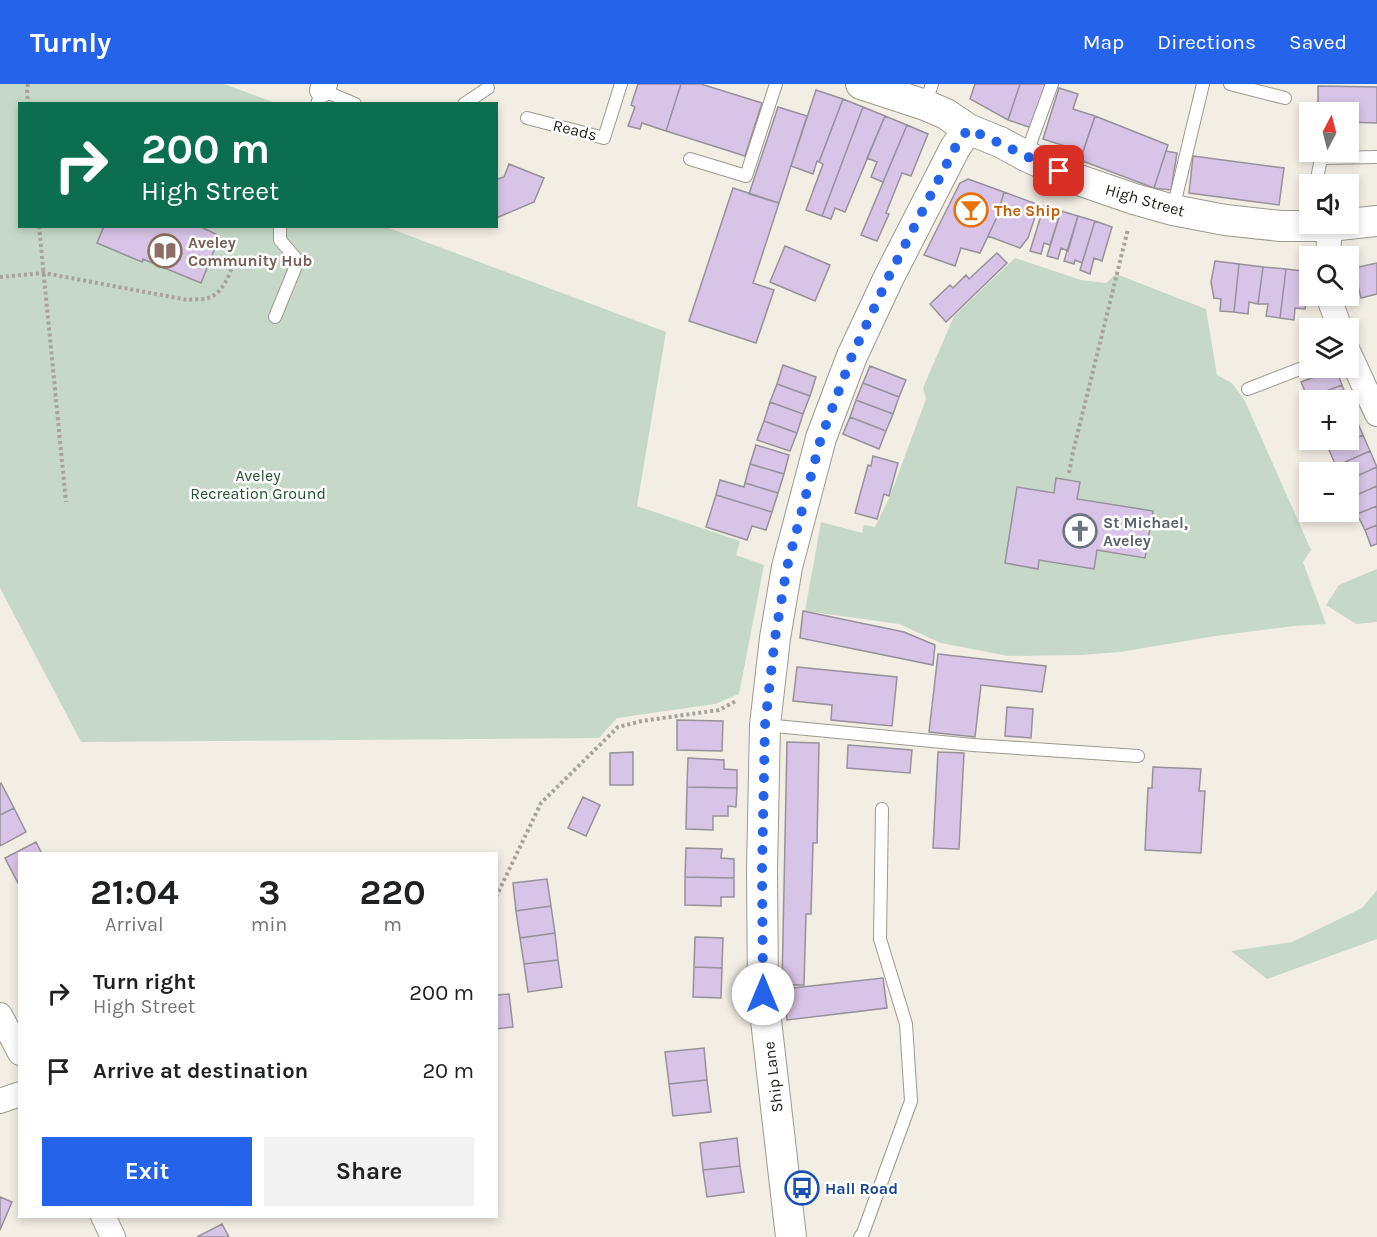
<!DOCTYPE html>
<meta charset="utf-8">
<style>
:root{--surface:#fff;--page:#f2f2f2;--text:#202124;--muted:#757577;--accent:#2563eb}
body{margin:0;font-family:Karla,sans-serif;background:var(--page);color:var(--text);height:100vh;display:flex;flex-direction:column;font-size:22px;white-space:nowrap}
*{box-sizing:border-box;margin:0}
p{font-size:20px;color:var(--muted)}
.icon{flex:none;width:33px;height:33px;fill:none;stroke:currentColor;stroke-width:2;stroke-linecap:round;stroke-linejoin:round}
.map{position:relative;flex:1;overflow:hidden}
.details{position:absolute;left:18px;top:768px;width:480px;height:366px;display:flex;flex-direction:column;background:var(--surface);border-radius:0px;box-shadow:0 3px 9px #0003}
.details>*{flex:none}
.guide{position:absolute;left:18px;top:18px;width:480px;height:126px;border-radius:0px;box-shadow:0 3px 9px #0003;background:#0b6e4f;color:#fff;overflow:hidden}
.needle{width:39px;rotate:7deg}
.buttons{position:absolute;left:1299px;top:18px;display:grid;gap:12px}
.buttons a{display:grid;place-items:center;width:60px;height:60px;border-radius:0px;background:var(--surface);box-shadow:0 3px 9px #0003;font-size:30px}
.pin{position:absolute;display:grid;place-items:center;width:51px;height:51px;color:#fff;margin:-26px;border-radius:12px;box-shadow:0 3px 9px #0006}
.me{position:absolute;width:66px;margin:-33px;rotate:0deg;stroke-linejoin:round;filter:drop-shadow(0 0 4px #0008)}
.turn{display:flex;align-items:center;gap:21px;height:126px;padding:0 24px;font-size:27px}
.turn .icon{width:78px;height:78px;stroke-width:2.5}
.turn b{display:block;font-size:42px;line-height:51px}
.eta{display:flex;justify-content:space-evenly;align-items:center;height:102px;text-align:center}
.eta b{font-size:36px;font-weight:700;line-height:42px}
.button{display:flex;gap:12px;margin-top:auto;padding:12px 24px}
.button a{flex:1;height:69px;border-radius:0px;background:var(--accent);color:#fff;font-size:24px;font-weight:700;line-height:69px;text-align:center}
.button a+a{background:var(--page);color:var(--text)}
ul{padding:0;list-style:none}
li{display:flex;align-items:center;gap:18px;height:78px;padding:0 24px}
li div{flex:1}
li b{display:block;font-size:22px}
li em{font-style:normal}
header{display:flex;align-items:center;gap:36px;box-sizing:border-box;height:84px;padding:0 30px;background:var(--accent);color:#fff}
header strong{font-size:28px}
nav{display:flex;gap:33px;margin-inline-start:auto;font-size:21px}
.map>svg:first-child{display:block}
.green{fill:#c6d9c8}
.building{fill:#d8c4e6;stroke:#96919a;stroke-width:1.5}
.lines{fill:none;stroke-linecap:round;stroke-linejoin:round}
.service-casing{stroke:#9d998f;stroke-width:14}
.minor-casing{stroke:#9d998f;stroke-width:26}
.tertiary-casing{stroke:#9d998f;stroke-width:32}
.path{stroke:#a7a39b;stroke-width:4;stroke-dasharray:3 3;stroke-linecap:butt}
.service{stroke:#fff;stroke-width:12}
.minor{stroke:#fff;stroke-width:24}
.tertiary{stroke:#fff;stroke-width:30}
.route{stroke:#2563eb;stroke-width:10;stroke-dasharray:0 18}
.labels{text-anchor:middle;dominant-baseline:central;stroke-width:5;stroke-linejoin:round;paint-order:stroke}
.street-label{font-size:16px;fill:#23211d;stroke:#fff}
.food-label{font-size:16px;font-weight:bold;fill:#c56008;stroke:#fff;text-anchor:start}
.education-label{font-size:16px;font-weight:bold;fill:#785e54;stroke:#fff;text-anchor:start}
.park-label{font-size:16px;fill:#25542f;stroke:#fff}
.worship-label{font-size:16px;font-weight:bold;fill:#5b616d;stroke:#fff;text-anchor:start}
.transit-label{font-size:16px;font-weight:bold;fill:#164399;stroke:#fff;text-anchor:start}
</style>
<header>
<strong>Turnly</strong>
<nav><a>Map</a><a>Directions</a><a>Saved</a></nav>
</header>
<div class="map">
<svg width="1377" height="1153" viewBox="0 0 1377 1153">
<rect width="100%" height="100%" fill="#f3eee4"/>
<!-- green -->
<path class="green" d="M0 0H224L276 19 20 20V142L386 143 666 248 637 422 740 457 736 471 764 481 739 610 715 620 617 634 599 654 81 658 0 504Z
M1015 174 1081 196 1106 199 1116 190 1206 225 1217 291 1232 299 1245 317 1311 466 1303 478 1326 540 1294 542 1215 552 1120 568 1081 571 1008 572 941 559 899 540 805 527 821 438 862 449 864 441 875 443 890 412 926 315 923 304 954 232Z
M1377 485V538L1356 540 1326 521 1339 501Z
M1377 806V855L1267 895 1231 867 1292 858 1362 824Z"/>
<!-- building -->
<path class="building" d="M638 0H681L666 47 642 39 640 45 628 42 635 23 631 21Z
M681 0H701L762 19 745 72 666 47Z
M975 0H1020L1008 36 970 15Z
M1020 0H1048L1032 44 1008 36Z
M1318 2 1377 3V39L1348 38V28H1318Z
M1059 4 1078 10 1073 25 1095 32 1083 68 1043 55Z
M816 6 843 15 819 78 817 77 813 90 791 82Z
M843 15 863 23 822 132 806 126 823 80 819 78Z
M778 23 807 32 779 119 749 110Z
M863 23 885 32 845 128 835 124 831 135 822 132Z
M885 32 907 41 883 98 871 93 877 78 867 74Z
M1095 32 1168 61 1154 104 1080 76Z
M907 41 928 50 911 92 902 89 886 129 889 130 877 157 861 151Z
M1166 67 1177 69 1171 106 1154 104Z
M1193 72 1284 84 1279 121 1189 109Z
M509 80 544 94 534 118 496 134V93L497 95 504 93Z
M968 95 1004 108 997 133 980 169 961 164 955 182 924 171 960 99Z
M733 104 779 119 753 199 774 206 756 259 689 237Z
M1004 108 1039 121 1028 154 1020 164 988 152 997 133Z
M1044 122 1061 127 1050 161 1044 159 1041 170 1030 167Z
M1061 127 1078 132 1068 167 1061 164 1058 175 1047 172Z
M1078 132 1095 137 1082 179 1075 176 1074 180 1064 177Z
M1095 137 1112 143 1102 177 1094 174 1090 190 1080 186Z
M104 142H199L220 152 201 199 143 175 142 178 97 159Z
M785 162 830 181 815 217 770 198Z
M997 169 1007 179 946 238 930 220 950 201 953 204 966 191 969 195Z
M1215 177 1239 180 1234 228 1220 227 1221 215 1214 214 1211 198Z
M1377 179V210L1361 214 1354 184Z
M1239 180 1263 183 1258 220 1249 218 1248 230 1234 228Z
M1263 183 1286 185 1280 234 1266 232 1268 220H1258Z
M1286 185 1310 188 1305 225 1295 224 1294 236 1280 234Z
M783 281 816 293 810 312 777 300Z
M870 282 906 296 899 313 863 299Z
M1336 285 1342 301 1308 314 1301 298Z
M863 299 899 313 893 330 856 316Z
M777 300 810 312 803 330 770 318Z
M1342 301 1348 316H1310V319L1308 314Z
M856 316 893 330 886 347 850 333Z
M770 318 803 330 797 349 764 337Z
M850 333 886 347 879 365 843 350Z
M1356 335 1363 351 1329 366 1325 356H1348V338Z
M764 337 797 349 790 367 757 356Z
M1363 351 1370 367 1336 382 1329 366Z
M756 361 789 371 784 390 750 380Z
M1370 367 1377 383 1348 396V388H1339L1336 382Z
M873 372 898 379 889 412 884 410 877 435 855 429 868 381 871 382Z
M750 380 784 390 778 409 745 399Z
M1377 383V402L1350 414 1348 410V396Z
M1056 394 1080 398 1077 415 1153 427 1145 474 1097 466 1094 485 1039 476 1038 485 1005 479 1017 403 1054 409Z
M720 396 744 403 745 399 778 409 772 428 716 411Z
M1377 402V422L1357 430 1350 414Z
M716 411 772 428 766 446 752 442 747 456 706 443Z
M1377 422V441L1365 446 1357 430Z
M1377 441V460L1371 462 1365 446Z
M803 527 904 548 935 561 933 581 800 554Z
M938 570 1046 582 1042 608 981 601 975 653 929 648Z
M797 583 897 593 892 642 831 636 832 621 793 617Z
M1007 623 1033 625 1031 654 1005 652Z
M677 636 723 637 722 667 677 666Z
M787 658 819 659 817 759H813L811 830H806L804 901H782Z
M848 661 912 666 910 689 847 684Z
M633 668V701H610V669Z
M938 668 964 669 959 765 933 764Z
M688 674 724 676V685L737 686V704L687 703Z
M1153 683 1201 685 1199 707H1205L1201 769 1145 766 1148 704H1152Z
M1 699 14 724 0 731V700Z
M687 703 737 704 736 723 728 722V732H713V746L686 745Z
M583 713 600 721 586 752 568 744Z
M14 724 26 748 0 762V731Z
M36 758 42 770H20V798L18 799 5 774Z
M686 764 722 765 721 774 734 775V794L685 793Z
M685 793 734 794V813H721V822L685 821Z
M547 795 551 822 516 827 513 799Z
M551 822 555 849 520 854 516 827Z
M555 849 558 876 524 880 520 854Z
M695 853 723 854 722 884 694 883Z
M558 876 562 903 528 908 524 880Z
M694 883 722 884 721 914 693 913Z
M883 894 887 924 787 936 784 905Z
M509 910 513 943 496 945V911Z
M704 964 707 996 669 1000 665 968Z
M707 996 711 1028 673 1032 669 1000Z
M737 1054 740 1082 703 1086 700 1059Z
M740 1082 744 1108 707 1113 703 1086Z
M0 1113 12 1118 0 1146Z
M222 1140 229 1153H197Z"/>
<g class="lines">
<defs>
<path id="service" d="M1230 0 1285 14
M317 20 322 6 355 20
M464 20 488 4
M925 21 932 0
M527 34 604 54 621 0
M1026 71 1052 0
M690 75 746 92 776 0
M1316 100 1321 74 1377 73
M1173 125 1203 0
M275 233 298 177 280 156V142
M1248 305 1310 281
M765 641 973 661 1138 672
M860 1153 863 1149 911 1017 906 940 880 855 882 725"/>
<path id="minor" d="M322 6 325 0
M1328 172 1330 142
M1328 212 1340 244
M1348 267 1377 330
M0 931 20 969
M0 1017 20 1010
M103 1132 113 1153"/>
<path id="tertiary" d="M861 0 925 21 946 30 968 45 1000 58 1026 72 1076 95 1134 115 1173 126 1225 136 1281 142H1330L1377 137
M791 1153 763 910 762 786 765 641 775 554 787 483 821 354 852 272 889 193 955 64 968 45"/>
</defs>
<!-- service casing -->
<use href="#service" class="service-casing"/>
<!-- minor casing -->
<use href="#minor" class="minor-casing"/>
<!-- tertiary casing -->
<use href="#tertiary" class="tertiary-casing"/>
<!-- path -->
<path class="path" d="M28 0 27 6 28 20
M39 142 66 418
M0 193 44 189 188 216C194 215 202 216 208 214 224 209 229 190 235 176
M1069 389 1073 368 1128 145
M496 813 541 719 618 643 642 637 719 626 736 617"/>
<!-- service -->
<use href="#service" class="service"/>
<!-- minor -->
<use href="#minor" class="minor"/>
<!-- tertiary -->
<use href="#tertiary" class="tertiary"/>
</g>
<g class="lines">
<!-- route -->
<path class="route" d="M763 910 762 786 765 641 775 554 787 483 821 354 852 272 889 192 955 64 968 45C999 58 1028 74 1059 87"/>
</g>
<!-- icons -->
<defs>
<symbol id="bar-ring" viewBox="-11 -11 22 22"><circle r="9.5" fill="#fff" stroke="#e8710a" stroke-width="1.5"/><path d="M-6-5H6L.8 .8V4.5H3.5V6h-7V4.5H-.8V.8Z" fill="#e8710a"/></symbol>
<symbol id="library-ring" viewBox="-11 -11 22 22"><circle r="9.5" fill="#fff" stroke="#8d6e63" stroke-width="1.5"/><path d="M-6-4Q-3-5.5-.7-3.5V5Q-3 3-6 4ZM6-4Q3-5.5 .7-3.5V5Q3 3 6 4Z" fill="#8d6e63"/></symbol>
<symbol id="church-ring" viewBox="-11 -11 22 22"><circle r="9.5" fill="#fff" stroke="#6b7280" stroke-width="1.5"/><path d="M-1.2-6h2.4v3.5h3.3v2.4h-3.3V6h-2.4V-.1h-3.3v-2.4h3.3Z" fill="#6b7280"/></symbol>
<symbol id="bus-ring" viewBox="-11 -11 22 22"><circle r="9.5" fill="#fff" stroke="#1a4fb4" stroke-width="1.5"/><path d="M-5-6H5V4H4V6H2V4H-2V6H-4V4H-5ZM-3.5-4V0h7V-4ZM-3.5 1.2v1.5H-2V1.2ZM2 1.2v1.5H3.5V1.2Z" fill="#1a4fb4"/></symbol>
</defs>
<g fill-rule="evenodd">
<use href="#bar-ring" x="952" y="107" width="38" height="38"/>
<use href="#library-ring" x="146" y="148" width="38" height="38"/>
<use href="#church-ring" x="1061" y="428" width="38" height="38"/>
<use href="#bus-ring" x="783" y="1085" width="38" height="38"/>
</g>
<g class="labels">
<!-- street labels -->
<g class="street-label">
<text transform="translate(575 46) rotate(14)">Reads</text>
<text transform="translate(1145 116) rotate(16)">High Street</text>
<text transform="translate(773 993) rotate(-97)">Ship Lane</text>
</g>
<!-- food labels -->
<g class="food-label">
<text x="994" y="126">The Ship</text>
</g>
<!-- education labels -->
<g class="education-label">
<text x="188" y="158">Aveley<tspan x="188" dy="18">Community Hub</tspan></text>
</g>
<!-- park labels -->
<g class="park-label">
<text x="258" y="391">Aveley<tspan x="258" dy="18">Recreation Ground</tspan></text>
</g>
<!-- worship labels -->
<g class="worship-label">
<text x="1103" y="438">St Michael,<tspan x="1103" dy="18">Aveley</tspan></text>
</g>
<!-- transit labels -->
<g class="transit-label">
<text x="825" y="1104">Hall Road</text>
</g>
</g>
</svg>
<div class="buttons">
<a><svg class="needle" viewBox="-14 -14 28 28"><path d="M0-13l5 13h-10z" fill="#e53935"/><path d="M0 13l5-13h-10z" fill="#757577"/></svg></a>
<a><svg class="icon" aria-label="sound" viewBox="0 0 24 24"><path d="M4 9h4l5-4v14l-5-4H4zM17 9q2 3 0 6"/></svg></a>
<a><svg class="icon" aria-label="search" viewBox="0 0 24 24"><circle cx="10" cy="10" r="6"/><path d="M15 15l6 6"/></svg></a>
<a><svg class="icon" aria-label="layers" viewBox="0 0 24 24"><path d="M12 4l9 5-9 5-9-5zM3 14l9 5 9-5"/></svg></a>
<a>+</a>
<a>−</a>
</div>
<div class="pin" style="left:1059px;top:87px;background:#d93025"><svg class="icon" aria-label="arrive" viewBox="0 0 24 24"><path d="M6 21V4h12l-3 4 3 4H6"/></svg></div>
<svg class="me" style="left:763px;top:910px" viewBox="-20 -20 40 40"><circle r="19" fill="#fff"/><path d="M0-13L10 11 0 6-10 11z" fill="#2563eb"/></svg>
<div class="guide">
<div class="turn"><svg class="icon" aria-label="right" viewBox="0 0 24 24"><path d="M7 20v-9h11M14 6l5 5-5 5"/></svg><div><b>200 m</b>High Street</div></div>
</div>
<section class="details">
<div class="eta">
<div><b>21:04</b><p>Arrival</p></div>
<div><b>3</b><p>min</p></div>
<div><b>220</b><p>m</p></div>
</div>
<ul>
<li><svg class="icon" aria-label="right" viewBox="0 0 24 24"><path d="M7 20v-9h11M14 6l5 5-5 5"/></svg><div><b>Turn right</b><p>High Street</p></div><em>200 m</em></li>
<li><svg class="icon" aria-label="arrive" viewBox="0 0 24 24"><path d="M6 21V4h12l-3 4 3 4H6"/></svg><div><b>Arrive at destination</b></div><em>20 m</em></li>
</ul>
<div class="button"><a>Exit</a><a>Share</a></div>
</section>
</div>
